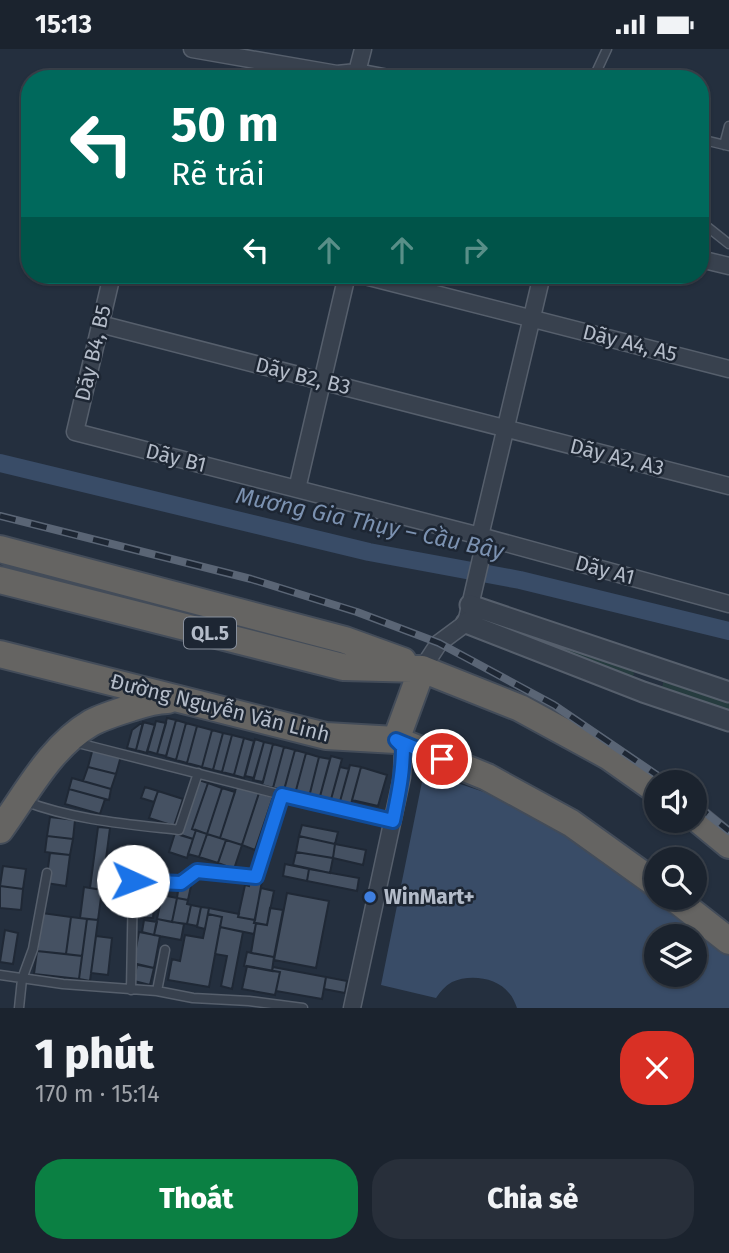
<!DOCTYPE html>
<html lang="vi">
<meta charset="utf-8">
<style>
:root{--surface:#1b232e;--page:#282f3a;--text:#f1f3f6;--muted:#a0a4aa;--line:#39404a;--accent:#0b8043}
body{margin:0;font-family:"Fira Sans",sans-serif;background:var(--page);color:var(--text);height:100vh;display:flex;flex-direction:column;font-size:26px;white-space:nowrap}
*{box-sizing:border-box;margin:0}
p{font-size:23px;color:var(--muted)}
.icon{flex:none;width:38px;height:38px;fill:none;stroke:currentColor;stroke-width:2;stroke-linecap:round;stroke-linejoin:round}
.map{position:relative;height:959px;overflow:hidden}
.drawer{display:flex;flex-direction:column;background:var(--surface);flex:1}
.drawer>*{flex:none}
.banner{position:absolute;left:21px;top:21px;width:688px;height:214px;border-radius:28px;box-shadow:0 2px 5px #0004,0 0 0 2px var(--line);background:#00695c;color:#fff;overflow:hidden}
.tools{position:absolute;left:644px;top:721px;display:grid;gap:14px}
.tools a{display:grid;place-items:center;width:63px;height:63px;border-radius:50%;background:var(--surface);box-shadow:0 2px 5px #0004,0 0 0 2px var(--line);font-size:35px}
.pin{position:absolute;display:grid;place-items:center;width:60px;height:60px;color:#fff;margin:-30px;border:4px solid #fff;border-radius:50%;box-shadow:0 2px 7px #0007}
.me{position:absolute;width:77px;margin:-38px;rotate:92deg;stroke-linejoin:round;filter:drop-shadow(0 0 5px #0008)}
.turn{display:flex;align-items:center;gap:24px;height:147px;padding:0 35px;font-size:32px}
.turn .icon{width:91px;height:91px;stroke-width:2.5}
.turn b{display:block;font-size:49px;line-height:60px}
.lanes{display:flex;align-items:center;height:66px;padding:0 35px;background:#0003;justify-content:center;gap:35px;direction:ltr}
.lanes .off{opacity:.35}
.round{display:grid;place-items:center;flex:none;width:74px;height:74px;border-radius:28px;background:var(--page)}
.head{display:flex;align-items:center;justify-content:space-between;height:119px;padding:0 35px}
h1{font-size:42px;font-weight:800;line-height:52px}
.cta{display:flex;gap:14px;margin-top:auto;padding:14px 35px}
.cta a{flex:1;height:80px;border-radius:28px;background:var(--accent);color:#fff;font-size:28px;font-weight:800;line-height:80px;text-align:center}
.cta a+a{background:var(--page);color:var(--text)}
.status{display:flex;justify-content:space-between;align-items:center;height:49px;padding:0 35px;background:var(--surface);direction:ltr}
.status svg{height:19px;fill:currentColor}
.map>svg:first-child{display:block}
.green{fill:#263c3f}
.water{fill:#394c67;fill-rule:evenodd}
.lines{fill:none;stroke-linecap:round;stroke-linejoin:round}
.canal{stroke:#394c67;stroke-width:18}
.building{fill:#455162;stroke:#1f2835;stroke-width:2}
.service-casing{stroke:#565f6c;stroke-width:11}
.minor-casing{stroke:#565f6c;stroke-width:19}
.tertiary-casing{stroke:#565f6c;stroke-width:23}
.trunk-casing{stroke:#434c59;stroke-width:30}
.service{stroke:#38414e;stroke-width:8}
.minor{stroke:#38414e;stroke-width:16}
.tertiary{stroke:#38414e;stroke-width:19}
.trunk{stroke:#656462;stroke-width:26}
.rail-casing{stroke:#5a6575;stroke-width:8}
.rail{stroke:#1d2633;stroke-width:5;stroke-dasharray:16;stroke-linecap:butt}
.route-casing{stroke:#114b97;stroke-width:18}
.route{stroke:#1a73e8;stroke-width:12}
.shop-dot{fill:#3f7fe0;stroke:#1d2633;stroke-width:2.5}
.labels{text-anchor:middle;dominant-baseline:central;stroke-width:5;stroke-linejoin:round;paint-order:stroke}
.shield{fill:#1d2633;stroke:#878f9c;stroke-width:2}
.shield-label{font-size:19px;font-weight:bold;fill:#b4bcc9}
.street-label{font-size:21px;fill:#b4bcc9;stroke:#1d2633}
.poi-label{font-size:21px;font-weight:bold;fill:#b4bcc9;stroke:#1d2633;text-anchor:start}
.water-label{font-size:23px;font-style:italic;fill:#7c92b1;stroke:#1d2633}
</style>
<div class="status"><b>15:13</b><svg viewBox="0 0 49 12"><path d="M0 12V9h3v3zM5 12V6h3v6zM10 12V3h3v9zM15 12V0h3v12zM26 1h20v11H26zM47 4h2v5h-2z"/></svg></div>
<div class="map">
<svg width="729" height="959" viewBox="0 0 729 959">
<rect width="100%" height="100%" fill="#242f3e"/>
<!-- green -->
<path class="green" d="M489 571 633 619 634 626 629 629 488 574Z
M663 629 729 651V664L659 640 663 636Z"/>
<!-- water -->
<path class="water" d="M424 723 502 749 603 801 656 842V849C676 849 714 891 729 905V959H517C515 954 513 948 509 944 497 928 469 925 452 933 445 937 440 943 436 949L381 936ZM656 887H695V926H656Z"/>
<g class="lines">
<!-- canal -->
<path class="canal" d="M0 414 369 503 520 531 729 582"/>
</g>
<!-- building -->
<path class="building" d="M167 669 176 671 166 707 157 705Z
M176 671 186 674 176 711 166 708Z
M156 672 166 674 157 705 147 702Z
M143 673 155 676 147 704 136 701Z
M186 674 197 677 187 714 176 711Z
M140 675H143L136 701 127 699 132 681Z
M140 675H143L136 701 127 699 132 681Z
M197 677 212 681 202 718 187 714Z
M212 681 223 684 213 721 202 718Z
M223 684 232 686 222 723 213 721Z
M232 686 244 689 234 726 222 723Z
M244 689 254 692 244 729 234 726Z
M255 690 264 693 254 729 245 727Z
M264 693 273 695 263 733 253 731Z
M273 695 284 698 273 739 262 736Z
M284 698 295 701 284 741 273 739Z
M93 699 121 707 116 725 88 718Z
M295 701 306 704 295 745 284 741Z
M306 704 319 708 309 748 295 745Z
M331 707 342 710 330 754 319 751Z
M319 708 330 710 319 751 309 748Z
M350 716 361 718 350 759 339 756Z
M88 718 116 725 111 740 83 732Z
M340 718 349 720 339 756 330 754Z
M361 718 387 726 378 757 352 751Z
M72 729 111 740 109 751 69 740Z
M199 731 208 734 192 780 196 781 193 790 180 786Z
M208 734 222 739 207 785 192 780Z
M237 736 259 744 242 796 220 789Z
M145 738 158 742 154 753 141 749Z
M222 739 235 743 220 789 207 785Z
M69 740 105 750 100 765 65 755Z
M158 742 183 750 174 777 149 769Z
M259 744 273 748 255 801 242 796Z
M50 768 75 771 73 790 47 787Z
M302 776 338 783 335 795 299 787Z
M98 778 110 779 102 841 90 839Z
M196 781 207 785 199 808 188 805Z
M175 784 193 790 187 809 169 803Z
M207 785 226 791 218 814 199 808Z
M47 787 73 790 70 806 45 803Z
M299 787 335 795 333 809 296 803Z
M226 791 242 796 234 820 218 814Z
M335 795 366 801 363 816 333 809Z
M296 803 333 809 330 824 293 816Z
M50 804 70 806 66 837 46 834Z
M285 815 309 820 307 832 283 827Z
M3 817 26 820 23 840 0 837Z
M309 820 359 829 357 842 307 832Z
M250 830 262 832 255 871 238 868 245 836 249 837Z
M179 835 191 837 188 851 177 849Z
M0 837 23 840 21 861 0 859Z
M84 838 102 841 98 871 80 869Z
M261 839 274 842 267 876 254 874Z
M287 844 329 852 316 919 274 911Z
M162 846 177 849 172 873 157 870Z
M177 849 188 851 187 855 191 856 187 875 172 873Z
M191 856 201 858 197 877 187 875Z
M134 857 154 858 153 869 133 868Z
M201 858 209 859 205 880 197 878Z
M209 859 239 865 238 868 255 871 254 874H256L254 885 220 878 222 868 208 865Z
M270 859 283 861 274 908 251 904 256 874 267 876Z
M42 864 71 868 66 905 37 902Z
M208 865 222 868 209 938 168 931 172 910 180 912 185 886 203 889Z
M71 868 87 870 82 907 66 905Z
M87 870 98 871 90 932 79 930Z
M157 870 184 875 181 891 154 886Z
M144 871 157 873 154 886 142 883Z
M220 878 243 883 232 940 221 937 227 907 215 905Z
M5 881 18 884 13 915 0 913Z
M139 883 160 887 154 919 133 915Z
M96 887 112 889 108 926 91 924Z
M37 902 82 907 79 930 34 925Z
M247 903 274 908 272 922 244 917Z
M137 915 154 919 150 936 134 932Z
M247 917 280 923 275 946 242 940Z
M273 918 326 928 322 950 276 942 280 923 272 922Z
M326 928 347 932 345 944 324 940Z"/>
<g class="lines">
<defs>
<path id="service" d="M593 30 607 0
M700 90 729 97
M724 96 729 77
M700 172 729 195
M74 693 282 746 393 772
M24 752C74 771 126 775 179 781L198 724
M0 926 63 935 157 942 193 949 249 952 303 959
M131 941 133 832 181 834 197 822 256 829 282 746
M157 942 165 901
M19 959 22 930 33 900 47 824"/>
<path id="minor" d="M192 0 337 25 357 23 394 30
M357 23 363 0
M700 210 729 217
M112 226 75 383 480 487 729 555
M361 226 729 320
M100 275 729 437
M297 440 347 226
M422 620 439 594 466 574 482 505 480 487 542 226
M352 959 402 728 403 698 396 691"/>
<path id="tertiary" d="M470 556 729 643
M466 574 643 643 729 672"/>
<path id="trunk" d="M0 500 345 591 403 612
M0 531 343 618 422 620 520 659 608 707 656 741
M0 605 326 687 396 691 487 728 571 774 656 835
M396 691 422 620
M695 768 729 796
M0 781C27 744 50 698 91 674 102 668 118 663 131 659 143 655 155 651 168 651
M674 849 729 892"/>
</defs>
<!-- service casing -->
<use href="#service" class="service-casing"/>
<!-- minor casing -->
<use href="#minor" class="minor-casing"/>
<!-- tertiary casing -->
<use href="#tertiary" class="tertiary-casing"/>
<!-- trunk casing -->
<use href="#trunk" class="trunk-casing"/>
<!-- service -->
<use href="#service" class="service"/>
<!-- minor -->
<use href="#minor" class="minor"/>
<!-- tertiary -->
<use href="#tertiary" class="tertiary"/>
<!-- trunk -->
<use href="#trunk" class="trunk"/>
<defs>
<path id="rail" d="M0 467 251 530 357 563 439 594 554 656 667 733
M695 755 729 782"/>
</defs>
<!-- rail casing -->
<use href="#rail" class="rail-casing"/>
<!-- rail -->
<use href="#rail" class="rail"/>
</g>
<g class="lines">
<defs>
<path id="route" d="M133 832 181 834 197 822 256 828 282 746 393 772C398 747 403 724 403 698L396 691 442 710"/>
</defs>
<!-- route casing -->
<use href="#route" class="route-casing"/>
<!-- route -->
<use href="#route" class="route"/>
</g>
<!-- markers -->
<circle class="shop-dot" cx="370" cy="848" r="7"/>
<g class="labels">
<!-- shield labels -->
<rect class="shield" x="184" y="568.5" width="52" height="31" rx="5"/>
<g class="shield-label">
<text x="210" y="584">QL.5</text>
</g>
<!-- street labels -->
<g class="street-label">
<text transform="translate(630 294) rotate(14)">Dãy A4, A5</text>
<text transform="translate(93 304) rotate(-77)">Dãy B4, B5</text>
<text transform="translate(303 327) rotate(14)">Dãy B2, B3</text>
<text transform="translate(617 408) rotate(14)">Dãy A2, A3</text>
<text transform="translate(176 409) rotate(14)">Dãy B1</text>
<text transform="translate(605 521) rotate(15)">Dãy A1</text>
<text transform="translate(220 659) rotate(14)">Đường Nguyễn Văn Linh</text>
</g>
<!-- poi labels -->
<g class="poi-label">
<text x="384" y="848">WinMart+</text>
</g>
<!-- water labels -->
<g class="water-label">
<text transform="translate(370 474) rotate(12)">Mương Gia Thụy – Cầu Bây</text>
</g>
</g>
</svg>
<div class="tools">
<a><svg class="icon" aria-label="sound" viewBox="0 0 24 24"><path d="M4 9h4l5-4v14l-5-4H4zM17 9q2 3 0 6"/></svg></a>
<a><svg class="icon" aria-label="search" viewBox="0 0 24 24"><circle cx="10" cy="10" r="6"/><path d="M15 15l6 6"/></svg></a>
<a><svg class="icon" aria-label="layers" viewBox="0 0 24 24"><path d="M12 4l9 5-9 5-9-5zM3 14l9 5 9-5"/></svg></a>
</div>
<div class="pin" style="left:442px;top:710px;background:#d93025"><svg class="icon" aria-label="arrive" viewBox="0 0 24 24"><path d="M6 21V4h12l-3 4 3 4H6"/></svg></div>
<svg class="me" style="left:133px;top:832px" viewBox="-20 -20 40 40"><circle r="19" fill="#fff"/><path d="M0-13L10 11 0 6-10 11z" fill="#1a73e8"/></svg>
<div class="banner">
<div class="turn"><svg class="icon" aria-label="left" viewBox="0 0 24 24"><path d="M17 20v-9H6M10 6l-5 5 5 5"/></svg><div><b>50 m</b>Rẽ trái</div></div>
<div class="lanes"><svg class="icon" aria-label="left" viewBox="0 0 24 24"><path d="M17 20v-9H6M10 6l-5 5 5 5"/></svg><svg class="icon off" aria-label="ahead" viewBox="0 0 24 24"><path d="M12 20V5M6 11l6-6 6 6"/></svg><svg class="icon off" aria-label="ahead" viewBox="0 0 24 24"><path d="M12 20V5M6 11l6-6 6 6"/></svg><svg class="icon off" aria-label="right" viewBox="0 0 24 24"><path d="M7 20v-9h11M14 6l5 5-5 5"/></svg></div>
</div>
</div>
<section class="drawer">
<div class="head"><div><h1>1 phút</h1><p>170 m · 15:14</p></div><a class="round" style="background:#d93025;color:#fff"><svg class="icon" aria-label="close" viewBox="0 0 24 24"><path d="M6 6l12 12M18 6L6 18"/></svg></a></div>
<div class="cta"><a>Thoát</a><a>Chia sẻ</a></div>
</section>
